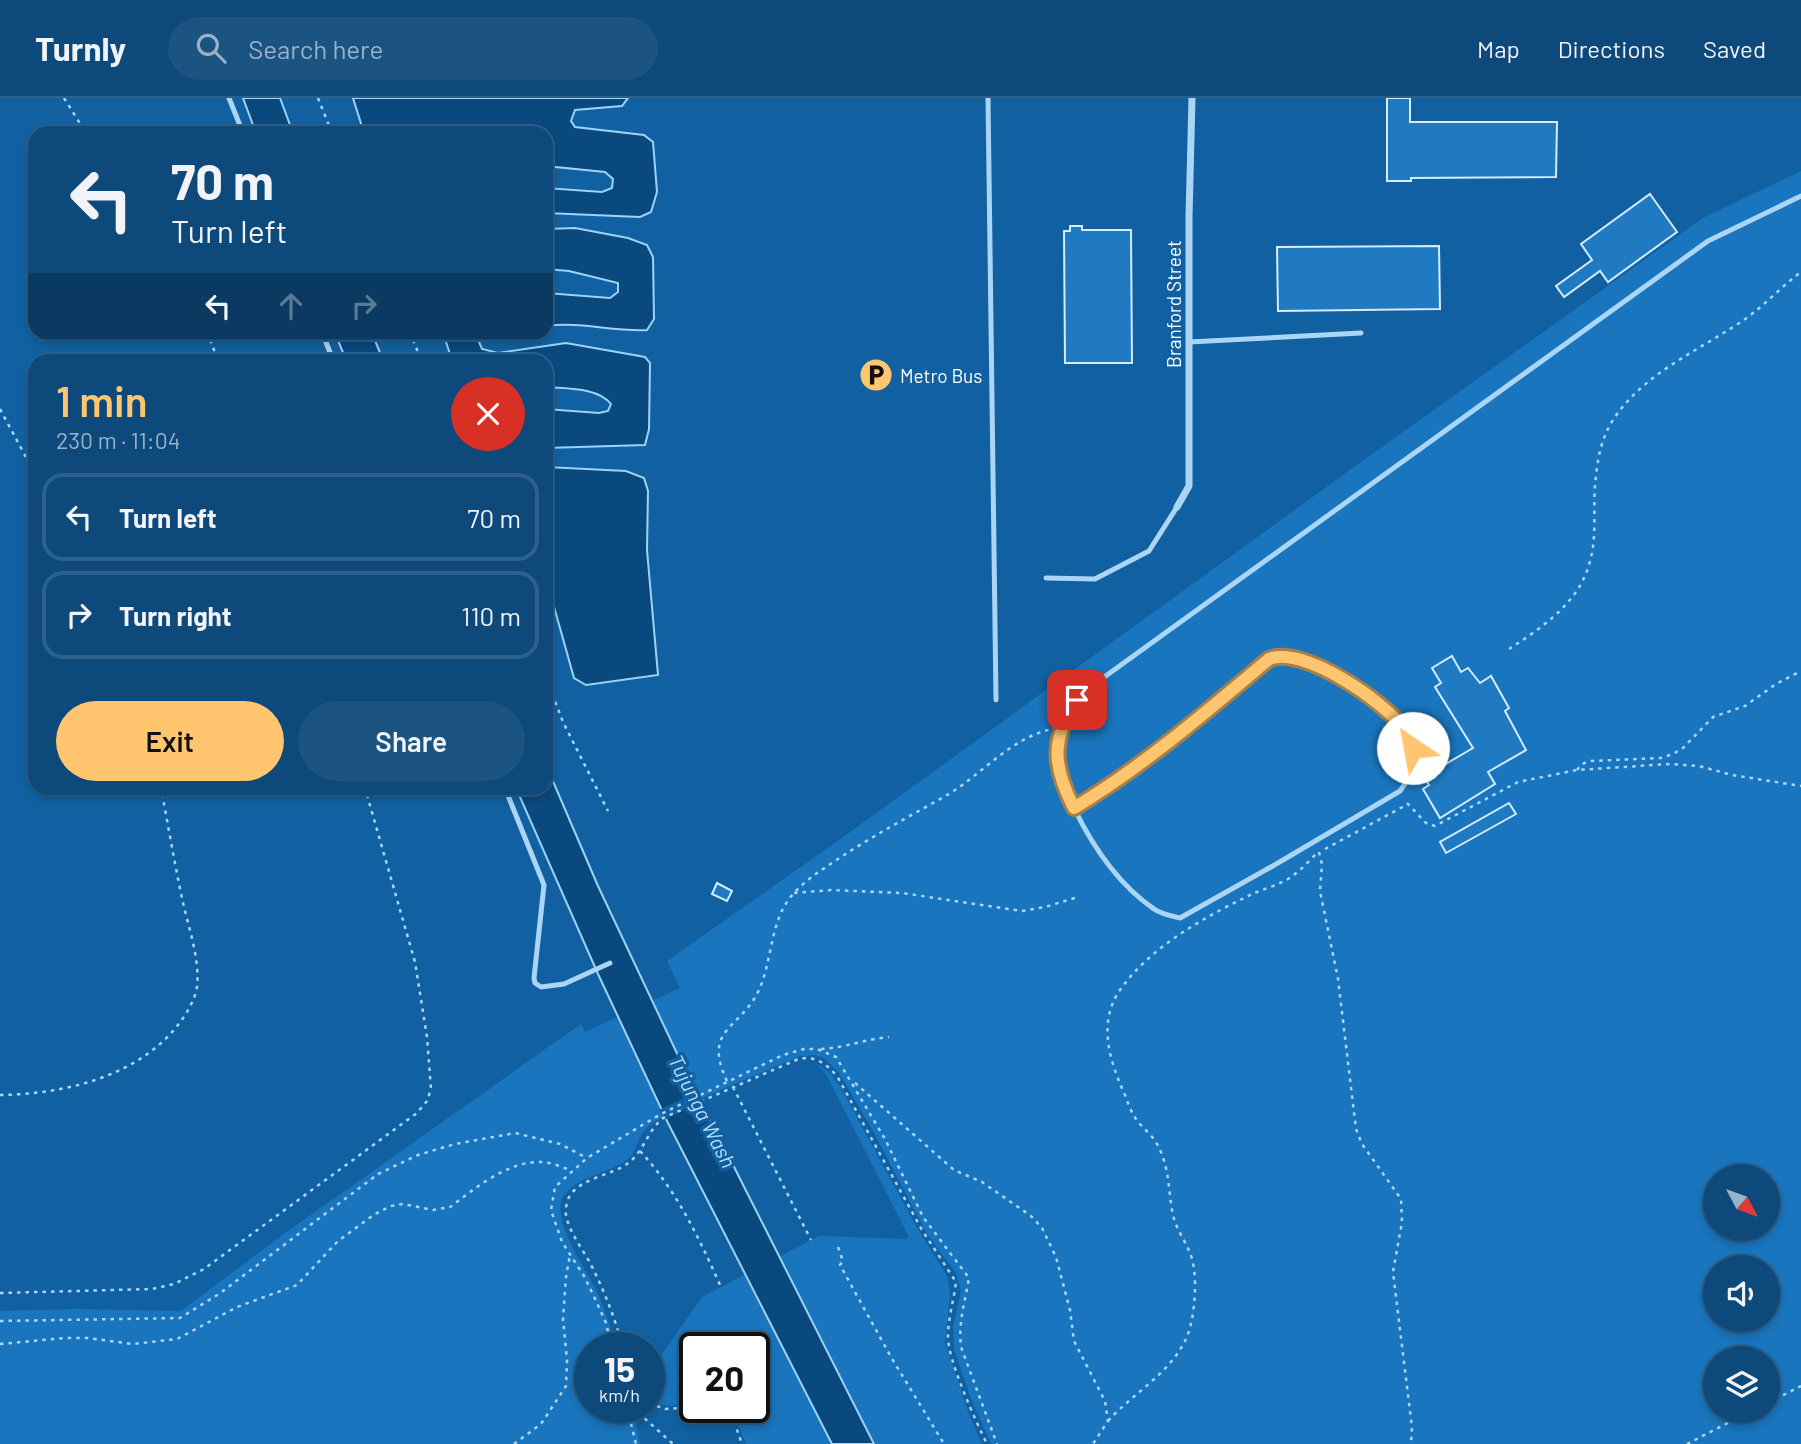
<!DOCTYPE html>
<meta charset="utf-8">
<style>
:root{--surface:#0d497a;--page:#1b5381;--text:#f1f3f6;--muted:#9ab2c7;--line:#2d618b;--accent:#ffc56f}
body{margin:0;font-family:Barlow,sans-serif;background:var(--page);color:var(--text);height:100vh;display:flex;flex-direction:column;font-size:26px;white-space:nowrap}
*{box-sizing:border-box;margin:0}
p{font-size:23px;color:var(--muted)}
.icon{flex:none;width:38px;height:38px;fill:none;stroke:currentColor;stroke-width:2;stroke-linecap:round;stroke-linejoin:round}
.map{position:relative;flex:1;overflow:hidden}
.details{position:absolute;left:28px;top:256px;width:525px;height:441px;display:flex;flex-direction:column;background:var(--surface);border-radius:21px;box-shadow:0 4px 10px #0003,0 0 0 2px var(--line)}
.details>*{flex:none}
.hud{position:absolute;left:28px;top:28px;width:525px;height:214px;border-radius:21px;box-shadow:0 4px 10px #0003,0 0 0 2px var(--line);background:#0d497a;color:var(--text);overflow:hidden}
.needle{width:46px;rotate:131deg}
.tools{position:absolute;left:1703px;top:1066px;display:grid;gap:14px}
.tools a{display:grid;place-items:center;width:77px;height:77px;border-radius:50%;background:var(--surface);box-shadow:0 4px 10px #0003,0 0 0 2px var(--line);font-size:35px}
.speed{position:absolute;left:574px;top:1234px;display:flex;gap:14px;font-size:35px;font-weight:700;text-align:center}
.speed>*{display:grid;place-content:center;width:91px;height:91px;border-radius:50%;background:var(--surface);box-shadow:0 4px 10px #0003,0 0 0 2px var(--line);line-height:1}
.speed small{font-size:18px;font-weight:400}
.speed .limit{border:4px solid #111;border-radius:10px;background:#fff;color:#111}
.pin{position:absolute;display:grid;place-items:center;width:60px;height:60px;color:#fff;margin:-30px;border-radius:14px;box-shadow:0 4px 10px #0006}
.me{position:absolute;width:77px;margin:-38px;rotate:327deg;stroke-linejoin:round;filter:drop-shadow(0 0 5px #0008)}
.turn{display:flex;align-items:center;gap:24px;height:147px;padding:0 28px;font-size:32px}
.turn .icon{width:91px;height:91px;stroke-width:2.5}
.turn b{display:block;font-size:49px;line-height:60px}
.lanes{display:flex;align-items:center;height:66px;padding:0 28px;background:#0003;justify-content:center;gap:35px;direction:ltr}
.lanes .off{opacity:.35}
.round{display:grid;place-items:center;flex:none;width:74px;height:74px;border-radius:37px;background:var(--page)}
.headline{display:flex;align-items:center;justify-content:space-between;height:119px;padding:0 28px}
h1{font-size:42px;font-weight:600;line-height:52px;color:var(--accent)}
.primary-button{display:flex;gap:14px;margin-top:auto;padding:14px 28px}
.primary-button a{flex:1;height:80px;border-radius:42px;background:var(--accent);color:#111;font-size:28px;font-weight:600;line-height:80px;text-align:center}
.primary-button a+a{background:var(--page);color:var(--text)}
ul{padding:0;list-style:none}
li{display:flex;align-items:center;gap:21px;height:88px;margin:0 14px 10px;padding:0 14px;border:4px solid var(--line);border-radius:21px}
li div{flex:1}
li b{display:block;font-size:26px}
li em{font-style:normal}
header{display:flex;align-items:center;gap:42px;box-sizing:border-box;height:98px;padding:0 35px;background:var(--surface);border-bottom:2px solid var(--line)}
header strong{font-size:33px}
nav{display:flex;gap:38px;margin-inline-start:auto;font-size:24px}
.search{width:490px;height:63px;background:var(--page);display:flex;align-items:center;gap:18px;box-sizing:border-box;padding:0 24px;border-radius:38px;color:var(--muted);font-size:26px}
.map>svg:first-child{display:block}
.green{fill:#1975bd;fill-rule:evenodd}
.water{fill:#0a497e;stroke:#9dd2f9;stroke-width:2}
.pier{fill:#1161a2}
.building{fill:#1f7ac1;stroke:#d4ecfe;stroke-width:2}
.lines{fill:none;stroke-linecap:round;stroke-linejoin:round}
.path{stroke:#abd5f5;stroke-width:2.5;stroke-dasharray:3.5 5;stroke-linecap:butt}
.lane{stroke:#abd5f5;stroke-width:5}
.street{stroke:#abd5f5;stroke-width:7}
.route-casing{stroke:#a68048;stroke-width:18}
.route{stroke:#ffc56f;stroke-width:12}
.labels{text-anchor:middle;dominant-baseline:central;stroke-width:7;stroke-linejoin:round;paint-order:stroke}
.street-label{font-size:19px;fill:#fff;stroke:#1161a2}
.poi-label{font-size:19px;fill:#fff;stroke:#1161a2;text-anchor:start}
.water-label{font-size:21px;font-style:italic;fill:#b8defb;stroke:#1161a2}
</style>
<header>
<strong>Turnly</strong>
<div class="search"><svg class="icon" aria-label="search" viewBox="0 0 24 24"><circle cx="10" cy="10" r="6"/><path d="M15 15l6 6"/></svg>Search here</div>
<nav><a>Map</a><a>Directions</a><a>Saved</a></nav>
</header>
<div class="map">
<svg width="1801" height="1346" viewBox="0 0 1801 1346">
<rect width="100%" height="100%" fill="#1161a2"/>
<!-- green -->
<path class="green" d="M1801 73V1346H991L970 1298 954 1251 953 1228 961 1193 956 1175 927 1136 873 1033 839 975 824 960 815 957 800 958 702 1000 703 1003 664 1022 662 1019C655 1024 646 1028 642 1036 635 1046 636 1056 625 1063 606 1076 581 1077 565 1096 547 1118 587 1172 597 1194 605 1212 611 1230 617 1249L590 1250V1309H633L640 1346H0V1213L77 1211 181 1213 281 1138 581 926 585 934 680 890 667 863 846 737 1354 369 1703 120ZM1715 1078H1768V1130H1715ZM1715 1169H1768V1222H1715ZM1715 1260H1768V1312H1715Z
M815 965 830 975 841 990 916 1128 947 1178 950 1195 945 1245 970 1319 982 1346H746L731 1309H754V1250H695V1306L666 1308 649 1302V1275L702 1199 819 1138 906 1141 909 1139 826 976Z"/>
<!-- water -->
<path class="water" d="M243 0H280L293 35H256Z
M353 0H628L622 8 575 12 571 23 575 29 644 37 653 44 657 94 651 114 640 119 546 115V90L602 94 612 90 613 81 605 74 546 68V35H364Z
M575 130 628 140 647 147 653 159 654 221 647 232C613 234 580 223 546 228V195L610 200 618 194V185L569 173 546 171V131Z
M335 235H372L383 262H346Z
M443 235H503L493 236 479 244 482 251 498 255 566 245 645 259 650 265 649 331 645 347 546 350V311L599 315 608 313 611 306C598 289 566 291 546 289V262H452Z
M546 369 626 373 644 380 648 393 647 452 658 577 586 587 574 580 546 480Z
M546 667 598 788 682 966 874 1346H832L667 1023 598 876 516 690H546Z"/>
<!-- pier -->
<path class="pier" d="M698 993 703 1003 664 1022 659 1012Z"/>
<!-- building -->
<path class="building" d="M1387 0H1410V24H1557L1556 79 1411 80V83H1387Z
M1650 96 1677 134 1608 184 1600 173 1564 199 1556 188 1592 162 1581 146Z
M1070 128H1082V132H1131L1132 265H1065L1064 133H1070Z
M1439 148 1440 211 1278 213 1277 149Z
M1452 558 1461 574 1468 570 1480 585 1491 578 1509 610 1505 613 1526 652 1488 674 1495 686 1440 720 1423 691 1429 687 1427 684 1435 679 1432 674 1473 650 1435 589 1441 585 1432 570Z
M1509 705 1516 716 1446 755 1440 744Z
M717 785 732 793 727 803 712 796Z"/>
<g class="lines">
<!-- path -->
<path class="path" d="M64 0 86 35
M318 0 332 35
M207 234 218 262
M410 234 421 262
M0 311 35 376
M1509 551C1543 529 1580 504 1590 463 1597 439 1593 412 1595 388 1597 365 1600 342 1613 322 1645 273 1703 251 1748 219 1767 205 1782 188 1801 174
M546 580 563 624 608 713
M1577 672 1582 666 1591 663 1661 660 1673 656 1683 650 1713 619 1745 608 1776 586 1801 573
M1407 705 1426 725 1435 728 1518 684 1577 672 1669 666 1699 668 1732 677 1801 688
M1325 751 1408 706
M1319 754 1322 766 1320 793 1338 881 1356 1031 1362 1046 1401 1101 1402 1124 1393 1174 1412 1330 1411 1346
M794 795 831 792 902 795 1022 813 1045 809 1078 799
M821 951C844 950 866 941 889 939
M727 983C702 930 740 932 759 892 772 863 770 827 789 801 802 784 820 773 838 761 874 737 912 717 949 696 983 675 1011 640 1052 631
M855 985 954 1072 982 1084 1031 1118 1042 1130 1056 1159 1070 1212 1074 1243 1105 1303 1108 1323 1093 1346
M733 989 811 1142
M0 997C64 996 137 979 178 927 186 917 195 902 197 889 200 859 188 829 182 800 174 763 168 726 161 690
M640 1053C677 1093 699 1140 721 1189
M838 1149 843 1163 840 1167 891 1259 944 1346
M0 1195 152 1191 174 1186 204 1171 417 1015 427 1003 431 991 427 939 415 864 365 690
M0 1223 180 1220 219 1196 378 1076 418 1057 455 1046 515 1035 560 1046 587 1060
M0 1246 65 1240H88L133 1246 177 1241 237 1209 297 1187 338 1143 375 1116 391 1108 403 1106 433 1112 450 1109C474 1091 508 1063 540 1064 551 1064 562 1069 572 1073
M612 1250 606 1225 597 1205 584 1178 562 1144 551 1112 555 1089 587 1060 661 1016 783 957 804 951H817L836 959 885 1041 923 1119 969 1180C965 1204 958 1225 961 1249L997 1346
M623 1250C615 1220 604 1192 590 1165 582 1150 569 1134 566 1117 565 1111 567 1101 571 1096 583 1080 611 1077 627 1066 644 1054 647 1033 663 1020L796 962C814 956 825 965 837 978L922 1132 956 1184C954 1202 948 1220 948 1238 947 1260 976 1324 987 1346
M649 1305 665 1311 695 1309
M1768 1305 1801 1288
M627 1309 636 1346
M632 1309 673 1346
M726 1309 730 1312 742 1346
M1108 1323C1132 1296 1168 1277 1185 1243 1195 1224 1199 1176 1190 1155 1185 1142 1176 1131 1173 1117 1168 1093 1170 1072 1159 1050 1154 1038 1143 1031 1136 1021 1131 1014 1128 1005 1125 997 1110 964 1097 925 1120 892 1151 848 1205 819 1252 796 1266 790 1283 786 1295 776 1303 770 1311 761 1318 754
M514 1346 541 1326 566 1288 567 1262 563 1221 566 1179 570 1157
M1687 1346 1753 1312"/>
<!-- lane -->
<path class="lane" d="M229 0 243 35
M988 0 996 602
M322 234 333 262
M1189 244 1361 235
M1046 480 1095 481 1149 453 1177 409
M505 690 544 787 534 880 535 885 541 889 564 886 610 865
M1074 710C1145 668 1207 614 1269 560 1306 546 1400 612 1412 648 1418 665 1410 679 1400 693L1271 769 1180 820C1171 818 1161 816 1154 811 1119 787 1092 747 1074 710 1068 697 1059 684 1057 670 1054 632 1069 609 1096 585L1708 143 1801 98"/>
<!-- street -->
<path class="street" d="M1177 409 1189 388V119L1192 0"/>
</g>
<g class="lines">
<defs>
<path id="route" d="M1077 602C1050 642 1053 669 1074 710 1145 667 1206 614 1269 561 1302 547 1384 603 1404 631 1408 636 1410 644 1413 650"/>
</defs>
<!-- route casing -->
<use href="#route" class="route-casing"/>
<!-- route -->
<use href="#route" class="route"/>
</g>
<!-- icons -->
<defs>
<symbol id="parking-disc" viewBox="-11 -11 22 22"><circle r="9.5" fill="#ffc56f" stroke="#1161a2"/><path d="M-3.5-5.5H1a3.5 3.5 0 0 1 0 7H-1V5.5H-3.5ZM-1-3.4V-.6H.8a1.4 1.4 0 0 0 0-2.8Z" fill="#111"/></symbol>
</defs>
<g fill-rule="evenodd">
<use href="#parking-disc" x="857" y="258" width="38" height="38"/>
</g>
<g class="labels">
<!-- street labels -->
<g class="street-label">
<text transform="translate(1173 206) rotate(-90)">Branford Street</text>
</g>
<!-- poi labels -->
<g class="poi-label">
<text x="900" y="277">Metro Bus</text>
</g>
<!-- water labels -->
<g class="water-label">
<text transform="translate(703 1013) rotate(63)">Tujunga Wash</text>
</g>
</g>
</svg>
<div class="tools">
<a><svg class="needle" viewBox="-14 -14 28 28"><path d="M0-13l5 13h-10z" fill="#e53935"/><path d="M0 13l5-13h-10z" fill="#9ab2c7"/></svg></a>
<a><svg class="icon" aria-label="sound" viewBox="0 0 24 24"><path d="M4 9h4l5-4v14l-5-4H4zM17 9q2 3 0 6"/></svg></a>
<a><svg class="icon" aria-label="layers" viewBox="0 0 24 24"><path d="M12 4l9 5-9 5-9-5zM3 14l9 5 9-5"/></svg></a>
</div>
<div class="speed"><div>15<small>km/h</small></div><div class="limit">20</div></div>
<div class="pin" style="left:1077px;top:602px;background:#d93025"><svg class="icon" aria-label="arrive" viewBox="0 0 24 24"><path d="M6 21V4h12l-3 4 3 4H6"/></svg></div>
<svg class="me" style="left:1413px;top:650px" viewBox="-20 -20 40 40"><circle r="19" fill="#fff"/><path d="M0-13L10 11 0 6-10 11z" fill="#ffc56f"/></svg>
<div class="hud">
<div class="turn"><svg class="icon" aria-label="left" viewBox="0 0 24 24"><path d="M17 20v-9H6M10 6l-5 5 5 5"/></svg><div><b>70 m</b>Turn left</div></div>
<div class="lanes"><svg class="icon" aria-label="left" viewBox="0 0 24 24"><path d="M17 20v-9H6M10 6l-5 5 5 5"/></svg><svg class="icon off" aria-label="ahead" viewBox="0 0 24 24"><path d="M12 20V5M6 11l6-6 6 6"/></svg><svg class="icon off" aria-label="right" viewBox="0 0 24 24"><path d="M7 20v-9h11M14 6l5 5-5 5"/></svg></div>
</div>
<section class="details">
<div class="headline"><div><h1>1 min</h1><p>230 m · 11:04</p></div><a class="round" style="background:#d93025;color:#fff"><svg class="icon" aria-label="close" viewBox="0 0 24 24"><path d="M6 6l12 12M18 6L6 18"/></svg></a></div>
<ul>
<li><svg class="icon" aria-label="left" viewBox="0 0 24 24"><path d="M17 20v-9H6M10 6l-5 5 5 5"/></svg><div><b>Turn left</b></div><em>70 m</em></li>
<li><svg class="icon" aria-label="right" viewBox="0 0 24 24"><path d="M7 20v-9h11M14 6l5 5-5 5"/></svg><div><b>Turn right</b></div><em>110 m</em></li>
</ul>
<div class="primary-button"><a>Exit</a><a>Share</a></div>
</section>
</div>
